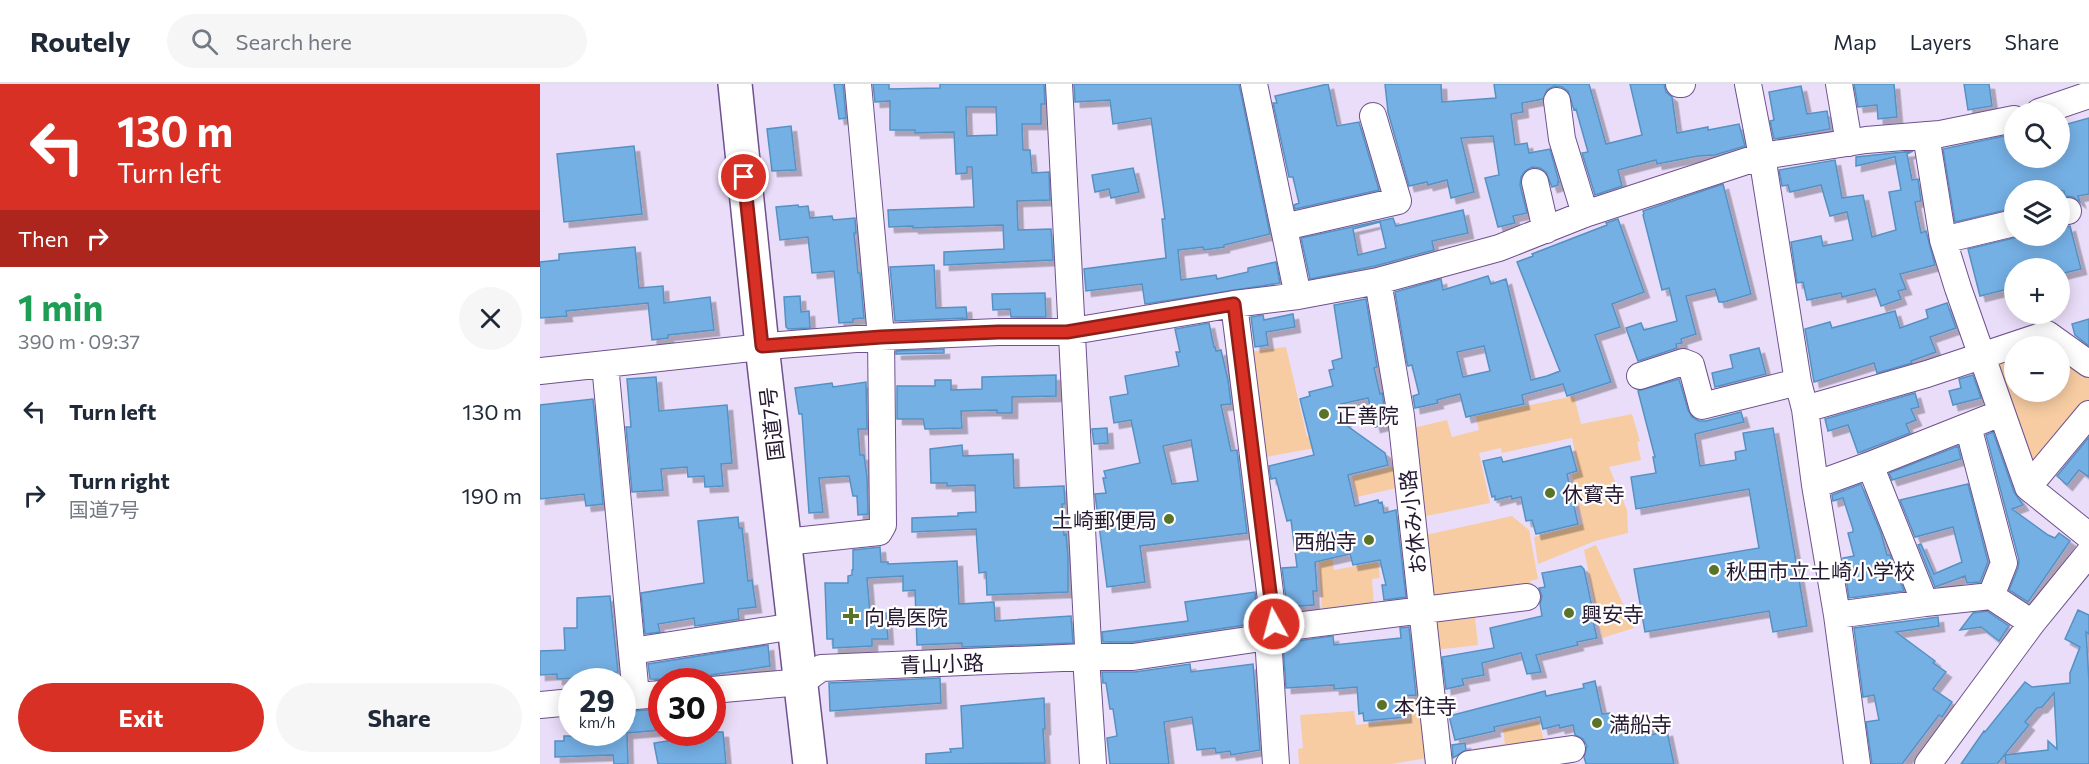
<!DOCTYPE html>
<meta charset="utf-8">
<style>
:root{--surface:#fff;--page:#f6f6f7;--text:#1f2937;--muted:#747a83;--line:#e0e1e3;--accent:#d93025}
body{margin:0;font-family:Commissioner,"Noto Sans JP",sans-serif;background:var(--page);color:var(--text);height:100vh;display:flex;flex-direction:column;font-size:22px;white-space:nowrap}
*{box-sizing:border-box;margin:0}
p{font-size:20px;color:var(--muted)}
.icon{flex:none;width:33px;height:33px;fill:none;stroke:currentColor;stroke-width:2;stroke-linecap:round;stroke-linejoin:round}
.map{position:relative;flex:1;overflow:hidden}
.sheet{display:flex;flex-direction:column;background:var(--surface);width:540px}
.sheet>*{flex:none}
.hud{background:#d93025;color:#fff;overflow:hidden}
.buttons{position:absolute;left:1464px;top:18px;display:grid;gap:12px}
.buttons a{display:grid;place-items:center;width:66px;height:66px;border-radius:50%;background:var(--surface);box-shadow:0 3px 15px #0003;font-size:30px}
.speed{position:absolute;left:18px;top:584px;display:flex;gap:12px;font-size:30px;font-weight:700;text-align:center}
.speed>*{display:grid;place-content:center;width:78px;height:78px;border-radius:50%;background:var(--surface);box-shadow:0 3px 15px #0003;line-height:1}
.speed small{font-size:15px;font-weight:400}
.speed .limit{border:9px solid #d22;background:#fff;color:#111}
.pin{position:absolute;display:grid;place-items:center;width:51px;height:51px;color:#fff;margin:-26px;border:3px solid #fff;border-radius:50%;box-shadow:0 2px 6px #0007}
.me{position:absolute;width:66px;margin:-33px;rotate:353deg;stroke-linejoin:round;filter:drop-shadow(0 0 4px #0008)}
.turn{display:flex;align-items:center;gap:21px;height:126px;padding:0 18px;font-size:27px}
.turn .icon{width:78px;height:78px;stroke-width:2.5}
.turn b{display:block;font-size:42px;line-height:51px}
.then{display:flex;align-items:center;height:57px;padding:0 18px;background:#0003;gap:12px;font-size:22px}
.round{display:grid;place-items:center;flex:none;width:63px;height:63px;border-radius:32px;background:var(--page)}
.head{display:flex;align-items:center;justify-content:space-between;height:102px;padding:0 18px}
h1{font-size:36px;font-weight:700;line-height:45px;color:#1e9e55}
.action{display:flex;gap:12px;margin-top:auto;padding:12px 18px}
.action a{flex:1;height:69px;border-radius:36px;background:var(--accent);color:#fff;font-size:24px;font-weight:700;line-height:69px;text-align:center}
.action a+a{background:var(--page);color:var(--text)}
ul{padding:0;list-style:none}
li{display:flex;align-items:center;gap:18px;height:84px;padding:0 18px}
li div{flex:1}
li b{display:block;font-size:22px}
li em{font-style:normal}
header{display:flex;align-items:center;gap:36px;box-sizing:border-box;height:84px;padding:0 30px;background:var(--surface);border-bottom:2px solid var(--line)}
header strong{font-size:28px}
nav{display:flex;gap:33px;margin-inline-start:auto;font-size:21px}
.search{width:420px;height:54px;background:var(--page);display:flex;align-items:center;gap:15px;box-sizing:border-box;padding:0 21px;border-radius:33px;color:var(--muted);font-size:22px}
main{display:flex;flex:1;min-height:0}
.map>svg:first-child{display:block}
.green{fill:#f7cca2}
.building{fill:#75b0e5;stroke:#5691c4;stroke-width:1.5;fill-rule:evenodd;filter:url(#shadow)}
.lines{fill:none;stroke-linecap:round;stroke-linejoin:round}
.minor-casing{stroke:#6f518d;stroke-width:28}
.highway-casing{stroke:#6f518d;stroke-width:36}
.minor{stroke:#fff;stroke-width:26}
.highway{stroke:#fff;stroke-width:33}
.route-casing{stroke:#8d1f18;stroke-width:15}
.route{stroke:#d93025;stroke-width:10}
.poi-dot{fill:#597428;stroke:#fff;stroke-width:2}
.labels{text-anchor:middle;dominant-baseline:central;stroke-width:4.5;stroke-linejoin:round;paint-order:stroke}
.poi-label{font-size:21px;fill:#241831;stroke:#fff;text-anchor:start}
.street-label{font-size:21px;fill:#241831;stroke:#fff}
</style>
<header>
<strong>Routely</strong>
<div class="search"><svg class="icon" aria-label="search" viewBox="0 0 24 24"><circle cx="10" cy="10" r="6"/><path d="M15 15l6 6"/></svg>Search here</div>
<nav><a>Map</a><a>Layers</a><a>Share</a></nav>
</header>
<main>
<section class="sheet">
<div class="hud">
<div class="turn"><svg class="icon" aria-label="left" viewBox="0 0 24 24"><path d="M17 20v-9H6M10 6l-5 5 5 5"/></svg><div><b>130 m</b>Turn left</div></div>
<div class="then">Then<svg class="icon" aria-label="right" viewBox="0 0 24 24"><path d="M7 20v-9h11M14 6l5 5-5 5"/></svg></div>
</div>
<div class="head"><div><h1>1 min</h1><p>390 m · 09:37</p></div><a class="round"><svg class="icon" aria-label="close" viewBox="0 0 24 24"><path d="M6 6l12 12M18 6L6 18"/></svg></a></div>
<ul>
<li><svg class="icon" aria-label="left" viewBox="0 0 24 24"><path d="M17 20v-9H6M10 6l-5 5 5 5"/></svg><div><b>Turn left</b></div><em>130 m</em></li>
<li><svg class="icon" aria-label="right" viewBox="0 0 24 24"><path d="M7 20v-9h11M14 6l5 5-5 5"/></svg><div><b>Turn right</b><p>国道7号</p></div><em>190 m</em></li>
</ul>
<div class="action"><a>Exit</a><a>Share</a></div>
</section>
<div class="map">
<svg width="1549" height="680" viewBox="0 0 1549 680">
<defs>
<filter id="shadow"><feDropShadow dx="5.5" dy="5.5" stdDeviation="0" flood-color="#0004"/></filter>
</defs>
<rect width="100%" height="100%" fill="#eaddf9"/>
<!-- green -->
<path class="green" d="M746 263 767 353 791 349 802 359 721 374 708 268Z
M1474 267V308H1520V269L1549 288V318L1490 386 1448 276Z
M1034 312 1041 340 1092 330 1100 357 1097 358 1101 376 1069 383 1087 426 1088 449 1055 457 998 480 994 453 1043 440 1032 390 1039 388 1032 354 962 369 961 364 939 369 950 419 886 432 877 430 873 344 907 336 912 353 939 346 936 332Z
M860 381 865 402 817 413 812 392Z
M972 432 989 446 998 495 990 497 992 505 889 519 881 452Z
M787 438 794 486 838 478 840 494 832 495 834 523 782 528 777 439Z
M1056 461 1094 544 1062 554 1044 466Z
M945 525 946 532 935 534 938 561 895 566 891 533Z
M886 613 894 673 851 680H759L758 665 763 664 760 631 814 627 816 641 870 635 869 615Z
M999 637 1005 661 934 673 933 665 965 660 963 645Z"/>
<!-- building -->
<path class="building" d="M294 0H303L306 34 299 35Z
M333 0H349V5L400 4V0H504L505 20H501V40H482L483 66H490L492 89 509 88 510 116 477 117 478 146 511 145 513 176 404 181V168L464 165 463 141 373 144V142L349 143 348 126 434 123 432 83H427V89L416 90 414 48 375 49V46H350V17L335 18ZM426 23H456L457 51 427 52Z
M534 0H699L730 150 684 161V163L664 166 663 163 638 166 641 196 676 191 677 195 708 188V184L736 178 740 199 605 220 602 200 546 207 544 185 626 174 622 135H625L611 34 573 40 570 16 535 18Z
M788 0 797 42 819 38 839 106 755 125 754 121 759 119 753 93H749L733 19H737L735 12Z
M845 0H901L902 18 956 14 954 0H1049L1066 60 1102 51 1090 0H1124L1126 8 1132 13 1137 49 1168 43V46L1199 40 1205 62 1175 71 1158 72 1117 80 1116 76 1078 86 1082 102 1055 111 1042 69 1048 68 1036 25 1034 26 1028 7 1022 3 1014 2 1007 6 1003 15 982 19 983 28 971 30 975 61 987 59 989 69 1010 65 1019 98H1018V101L1012 103 1006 88 1000 84 992 83 985 87 981 93 980 101 987 129 973 132 975 139 958 143 945 94 959 91 953 52 921 54 934 108 911 114 907 96 888 101 887 98 869 102 848 28Z
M1314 0H1354L1357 33 1338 35 1337 21 1318 23Z
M1424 0H1449L1452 22 1428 26Z
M1261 2 1267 30 1287 27 1290 45 1234 55 1230 37 1234 36 1229 8Z
M1549 34V110L1538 112 1540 118 1533 113 1525 112 1524 107 1520 106H1474V124L1415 138 1403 65 1474 50V74H1520V42Z
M251 42 256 86 232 87 227 45Z
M94 62 102 130 24 138 17 70Z
M1373 67 1367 70 1372 96 1378 95 1381 117 1375 118 1381 149 1386 147 1395 181 1360 190 1366 205 1358 207 1361 215 1341 222 1335 205 1302 213 1301 209 1267 216 1263 198 1257 199 1251 158 1281 152 1283 162 1313 156 1307 128 1290 132 1281 101 1250 108 1248 101 1242 102 1239 86 1295 76 1302 114 1323 111 1332 153 1356 146 1349 108 1361 106 1355 73 1316 82V73Z
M593 84 599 108 571 114 569 105 555 108 552 91Z
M1183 100 1211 210 1184 218H1179L1175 205 1146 212 1156 250 1141 255 1142 259 1136 260 1137 264 1098 277 1086 244 1101 239 1104 246 1137 237 1129 204 1122 206 1103 131 1104 130 1103 127Z
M258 121 259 123 268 122 270 134 292 132 293 136 315 134 316 149H314L318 189H320L324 234 313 235V238L299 239 294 187 272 189 268 153 240 156 236 123Z
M923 126 928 149 892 157 894 166 835 182 770 195 761 154 853 134 856 142ZM840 138 846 164 818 171 813 145Z
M1078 135 1104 208 1072 220 1080 243 1055 251 1071 298 1027 312 1023 300 982 311 984 320 926 333 920 310 897 316 898 319 875 324 873 312 879 310 872 281 868 282 867 279 855 208 901 195 903 206 948 192 951 200 966 195 991 296 1007 292 1020 287 977 178 993 172 992 170 1067 141 1066 139ZM944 262 950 287 923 293 917 268Z
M1530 142 1541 185 1520 190V184H1474V195L1466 198 1468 205 1440 212 1428 165 1482 152H1520V144Z
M95 163 99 204 123 202 124 219 170 213 174 246 128 251V254L112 256 108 219 26 227 27 232 0 234V178L19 176V170Z
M394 181 396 224 426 223 427 234 355 237 350 183Z
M505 209 506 233H471L470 225 453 226 452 210Z
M260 212 261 228 269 227 270 244 248 245 246 243 244 213Z
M826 215 837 283 834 284 840 310 842 309 847 340 835 343 828 314 801 320 806 341 845 369 848 381 808 391 815 422 838 416 839 419 842 418 844 429 856 426 866 513 844 516 842 501H846L840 476 813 481 810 470 775 478 777 507H773L774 521 747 523 742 484 757 483 751 436 747 437 736 394 731 395 729 382 774 371 760 315 770 312 769 308 793 302 789 286 794 285 792 277 802 274 794 221Z
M1407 219 1416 244 1390 253 1396 268 1371 277 1372 279 1337 289 1334 279 1274 298 1265 245 1290 238 1292 244 1355 227 1360 244 1388 234 1386 226Z
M753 230 755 243 726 248 728 261 715 263 711 233 723 231 724 236Z
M1549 235V262L1535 251 1532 240Z
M669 239 674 263H675L676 267 681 266 688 296 691 320 681 321 691 367 697 366 707 449 600 462 605 498 567 503 555 410 566 409 563 394H566L564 387 600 379 591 336 574 339 570 313 588 310 585 292 639 282 636 268H640L635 245ZM651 356 658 397 632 400 623 362Z
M1219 264 1226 290 1175 303 1172 289 1193 284 1190 271Z
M404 265V269L356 270V267Z
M516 291V312L472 313V329H457V326L421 327 422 344 385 345 383 335H357V302H395V296H411V306L442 305V293Z
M1433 291 1441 314 1413 321 1409 307 1421 304 1419 295Z
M116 293 119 327 187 321 192 379 181 380 183 402 165 403 164 392 148 393 147 383 121 385 123 406 92 408 86 343H91L87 295Z
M1139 295 1148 326 1152 333 1159 337H1166L1201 328 1204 338 1155 350 1160 382 1196 376 1195 368 1206 366 1203 349 1233 344 1267 542 1233 548 1229 527 1105 548 1094 485 1219 464 1209 405 1096 425 1091 393 1116 389 1113 373H1115L1098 307Z
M326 298 327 345H318L320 371H324L327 393 328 430 318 431 317 412H313L309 392 279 394 283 428 269 429 262 330H259L255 304 292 299 293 303Z
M1375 309 1379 323 1371 325 1376 336 1366 340 1370 349 1318 369 1308 341 1288 347 1285 335Z
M53 315 63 420 46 422 44 410 0 415V321Z
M567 344 568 359 554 360 552 345Z
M1453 348 1474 408 1483 421 1472 425 1508 451 1515 454 1519 449 1530 457 1488 518 1469 506 1478 484 1479 476 1446 351Z
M1549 353V393L1539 386 1527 401 1517 392Z
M422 361 423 372 473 370 474 404 524 402 525 420H522L524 451 526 450 528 472V508L447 511 446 488 439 489 436 445 372 448V434L418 432V429L436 428 435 401 407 402V399H391L390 365Z
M1030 362 1037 387 1027 390 1038 440 996 450 992 436 986 437 981 413 972 415 971 412 955 416V412L952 413 943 377 961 373 963 378Z
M1418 362 1421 375 1352 396 1349 389Z
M1321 400 1341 449 1347 471H1350L1364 507 1309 514 1303 474 1314 472 1308 449 1313 448V445L1303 414 1293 417 1292 411Z
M1428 400 1448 478 1440 498 1427 499 1425 492 1395 503 1378 461 1381 460 1394 490 1422 478 1413 443 1375 453 1360 416Z
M198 433 199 444H202L208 497 212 496 216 523 198 525 199 535 155 542 154 534 118 540 120 548 105 550 101 509 164 499 158 437Z
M340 463 341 478H348V480L417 477 419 520 454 518 455 537 531 532 533 559 422 563V559L377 561 375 506 363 507V492L327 494 330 529H346L348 555H332V562L293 564V555H287L285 499H308V492L312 491V486H313V466Z
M1041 482 1044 485 1053 527 1051 528 1057 554 1037 558 1038 561 996 571 1001 588 987 590 981 569 942 579 944 591 922 595 924 601 906 605 902 573 954 564 950 544 1002 532 1000 520 1002 512 999 504 1005 503 1002 489Z
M715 508 718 539 592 558H563L562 548 648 537 645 518Z
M70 512 78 588 54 589 55 597H40V594L17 595V590L0 591V567L25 566 24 544H37V514Z
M1538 526 1549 531V550L1546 548 1549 597V680H1466L1465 671 1508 666V657L1517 665 1514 609 1502 623 1497 624 1485 638 1489 641 1457 680H1421L1444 647 1445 648 1485 598 1492 603 1530 599V589L1540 563 1525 555Z
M1447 527 1469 542 1459 557 1441 543 1420 546 1433 529Z
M1398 533 1399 542 1356 548 1395 577 1393 579 1406 588 1393 605 1412 618 1402 633 1399 631 1362 680H1332L1326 638 1339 636 1334 611 1323 613 1314 544Z
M869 543 876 611 864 612 866 633 824 637 823 629 819 630 817 603 794 605V601L746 604 743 559 793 552 794 561 851 555 861 554 860 544Z
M228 561 230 582 171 591 161 596 110 595 108 580Z
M650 580 651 588 713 580 720 666 691 671 690 667 676 669 675 664 657 666 652 633 624 638 629 680H570L567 654 577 652 573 625H570L566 599H563L562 588H595Z
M400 594 401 619 290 627 289 599Z
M1055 597 1062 630 1070 629 1073 641 1084 638 1085 646 1108 641 1110 651 1127 647 1134 680H1046L1044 673 1047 662 1043 655 1035 651 1033 641 1020 644 1019 641 1003 645 1000 633 954 643 955 647 915 656 909 632 1005 607 1006 612 1044 604 1043 600Z
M504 614 505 645H503L505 679 386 680V670L411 668 410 665 423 664 421 622Z
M122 625V646L87 649 88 680H74L73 671 15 673V657H24V652H43V648H82V635L94 634 93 627Z
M153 648H183L186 680H118L114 659 153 653Z
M925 659 926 666 913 674 912 661Z"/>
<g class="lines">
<defs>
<path id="minor" d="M519 0 548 561
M714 0 758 212
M1139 0H1142
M1208 0 1222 72 1258 298 1265 325 1275 401 1297 531 1317 680
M1299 0 1309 59
M1017 17 1022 55 1045 130
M1499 28 1549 11
M1386 51 1403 156 1418 204 1488 403 1549 452
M995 98 1006 146
M1520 129 1528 127
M744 143 858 117 833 32
M1403 156 1474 139
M838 197 861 332 899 680
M694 220 734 540 728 553 736 680
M65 280 96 612
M0 287 240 261 341 253 458 248H527L694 220 758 212 838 197 959 164 1045 130 1222 72 1326 56 1400 50 1474 35
M1100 292 1143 278 1151 281 1162 322 1258 298
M1265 325 1387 290 1507 250 1549 280
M1428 342 1464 479 1451 512
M1330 381 1385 519
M1275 401 1330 381 1461 329
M1488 403 1549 330
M245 458 339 448 343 441 341 253 318 0
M1297 531 1385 519 1451 512 1492 539
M732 545 987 513
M92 567 255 542
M546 573 553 680
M172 606 262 598 281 584 546 573H593L728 553
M82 613 122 610
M0 621 32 618
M929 680 1032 665
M1388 680 1492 539 1549 469"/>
<path id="highway" d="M195 0 222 262 270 680"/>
</defs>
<!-- minor casing -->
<use href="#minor" class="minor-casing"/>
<!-- highway casing -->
<use href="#highway" class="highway-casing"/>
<!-- minor -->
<use href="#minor" class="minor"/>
<!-- highway -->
<use href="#highway" class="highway"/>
</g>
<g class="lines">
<defs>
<path id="route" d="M204 93 222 262 341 253 458 248H527L694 220 734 540"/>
</defs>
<!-- route casing -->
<use href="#route" class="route-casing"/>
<!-- route -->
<use href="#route" class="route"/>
</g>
<!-- markers -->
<g class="poi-dot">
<circle cx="784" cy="330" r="6"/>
<circle cx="1010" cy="409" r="6"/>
<circle cx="629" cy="435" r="6"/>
<circle cx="829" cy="456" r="6"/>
<circle cx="1174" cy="486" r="6"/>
<circle cx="1029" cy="529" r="6"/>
<path d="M308 523h6v6h6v6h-6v6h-6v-6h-6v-6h6z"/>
<circle cx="842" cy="621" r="6"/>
<circle cx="1057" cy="639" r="6"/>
</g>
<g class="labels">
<!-- poi labels -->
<g class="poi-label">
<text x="796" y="330">正善院</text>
<text x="1022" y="409">休寳寺</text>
<text x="617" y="435" text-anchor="end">土崎郵便局</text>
<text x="817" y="456" text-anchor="end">西船寺</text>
<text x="1186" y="486">秋田市立土崎小学校</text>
<text x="1041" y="529">興安寺</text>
<text x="324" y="532">向島医院</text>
<text x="854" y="621">本住寺</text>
<text x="1069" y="639">満船寺</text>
</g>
<!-- street labels -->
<g class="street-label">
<text transform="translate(231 340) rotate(-97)">国道7号</text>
<text transform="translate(872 438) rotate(-96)">お休み小路</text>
<text transform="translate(402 579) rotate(-2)">青山小路</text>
</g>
</g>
</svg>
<div class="buttons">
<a><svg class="icon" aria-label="search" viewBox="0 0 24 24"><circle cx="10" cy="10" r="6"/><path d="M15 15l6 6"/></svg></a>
<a><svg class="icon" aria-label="layers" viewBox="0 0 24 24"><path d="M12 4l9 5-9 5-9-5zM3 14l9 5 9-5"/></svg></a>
<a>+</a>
<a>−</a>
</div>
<div class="speed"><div>29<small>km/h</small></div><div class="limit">30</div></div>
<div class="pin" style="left:204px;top:93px;background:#d93025"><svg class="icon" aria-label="arrive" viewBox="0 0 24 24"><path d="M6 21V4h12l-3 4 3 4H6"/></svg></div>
<svg class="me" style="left:734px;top:540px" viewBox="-20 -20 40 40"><circle r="17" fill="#d93025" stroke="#fff" stroke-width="3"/><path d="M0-11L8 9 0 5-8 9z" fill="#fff"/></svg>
</div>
</main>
